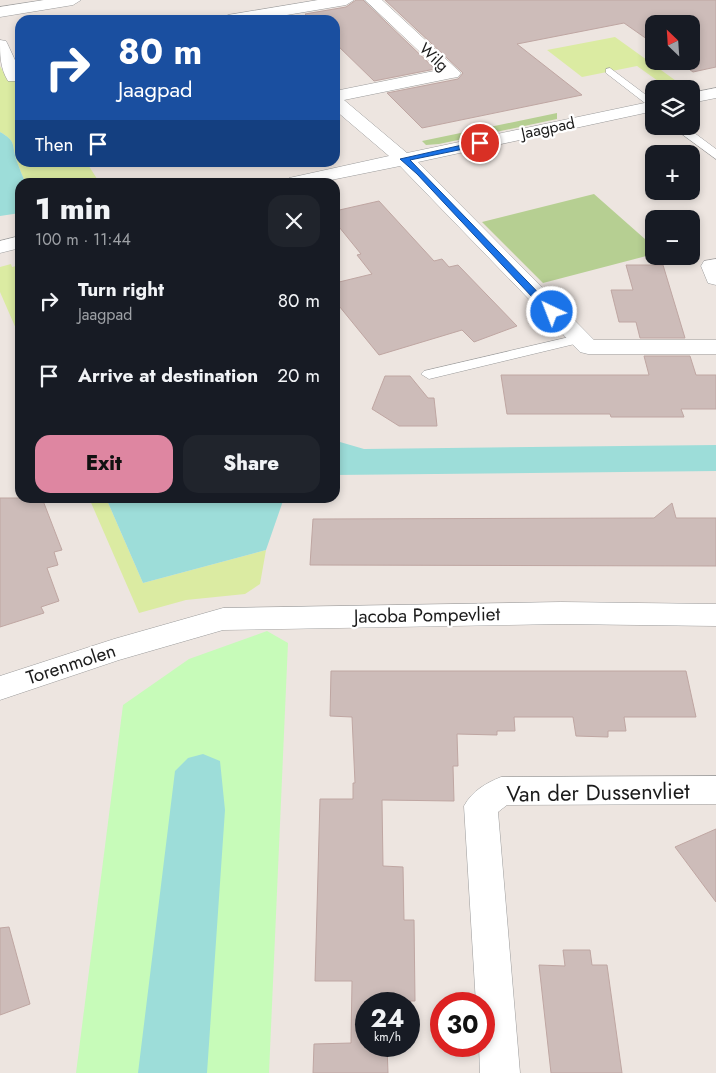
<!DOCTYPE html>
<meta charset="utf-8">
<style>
:root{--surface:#171b24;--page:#20242c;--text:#f1f3f6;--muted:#9ea1a6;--accent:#de86a1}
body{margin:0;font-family:Jost,sans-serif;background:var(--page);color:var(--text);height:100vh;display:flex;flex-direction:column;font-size:19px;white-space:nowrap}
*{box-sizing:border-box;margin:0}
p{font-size:16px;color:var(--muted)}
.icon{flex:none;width:28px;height:28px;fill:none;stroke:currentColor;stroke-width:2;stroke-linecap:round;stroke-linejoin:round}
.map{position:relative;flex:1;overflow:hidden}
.details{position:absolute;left:15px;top:178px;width:325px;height:325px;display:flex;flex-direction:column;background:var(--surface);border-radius:15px;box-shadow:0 2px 8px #0003}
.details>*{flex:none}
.guide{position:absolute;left:15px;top:15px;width:325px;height:152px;border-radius:15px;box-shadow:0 2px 8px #0003;background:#1a4fa0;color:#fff;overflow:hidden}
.needle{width:32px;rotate:335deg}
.fabs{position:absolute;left:645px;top:15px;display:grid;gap:10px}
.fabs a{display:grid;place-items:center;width:55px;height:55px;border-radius:10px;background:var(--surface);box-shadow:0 2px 8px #0003;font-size:25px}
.speed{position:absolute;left:355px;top:992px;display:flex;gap:10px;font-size:25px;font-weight:700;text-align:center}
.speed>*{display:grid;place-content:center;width:65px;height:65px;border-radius:50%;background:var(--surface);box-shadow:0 2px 8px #0003;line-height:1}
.speed small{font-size:12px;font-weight:400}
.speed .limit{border:8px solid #d22;background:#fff;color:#111}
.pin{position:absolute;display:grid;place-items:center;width:42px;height:42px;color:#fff;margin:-21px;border:2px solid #fff;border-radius:50%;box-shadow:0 1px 5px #0007}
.me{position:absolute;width:55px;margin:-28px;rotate:317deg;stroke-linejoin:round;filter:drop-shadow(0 0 4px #0008)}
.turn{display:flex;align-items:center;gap:18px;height:105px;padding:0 20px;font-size:22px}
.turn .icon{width:65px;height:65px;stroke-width:2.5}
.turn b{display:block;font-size:35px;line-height:42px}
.then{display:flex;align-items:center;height:48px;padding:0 20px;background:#0003;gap:10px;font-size:19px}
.round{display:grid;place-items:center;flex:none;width:52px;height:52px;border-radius:15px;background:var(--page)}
.head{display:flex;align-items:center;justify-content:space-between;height:85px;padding:0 20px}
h1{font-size:30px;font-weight:800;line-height:38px}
.button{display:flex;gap:10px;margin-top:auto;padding:10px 20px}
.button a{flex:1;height:58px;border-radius:15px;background:var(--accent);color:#111;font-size:20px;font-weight:800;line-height:58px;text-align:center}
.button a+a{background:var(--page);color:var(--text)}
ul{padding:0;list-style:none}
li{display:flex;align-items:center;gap:15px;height:75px;padding:0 20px}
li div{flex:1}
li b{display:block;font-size:19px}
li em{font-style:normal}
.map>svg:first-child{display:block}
.grass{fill:#dbeba2}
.forest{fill:#b6cf92}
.park{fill:#c7fbb9}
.water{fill:#9dddd9}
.building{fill:#cdbcb9;stroke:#bfa6a2}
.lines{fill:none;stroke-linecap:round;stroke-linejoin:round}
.service-casing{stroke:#9c9c9c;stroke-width:1}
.minor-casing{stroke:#9c9c9c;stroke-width:1}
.service{fill:#fff;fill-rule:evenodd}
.minor{fill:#fff;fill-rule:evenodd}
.route{fill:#1a73e8;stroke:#114b97}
.labels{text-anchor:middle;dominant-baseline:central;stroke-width:4.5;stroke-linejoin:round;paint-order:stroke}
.far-street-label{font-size:16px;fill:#1b1b1b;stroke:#fff}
.street-label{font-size:19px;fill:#1b1b1b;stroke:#fff}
.near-street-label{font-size:22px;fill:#1b1b1b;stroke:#fff}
</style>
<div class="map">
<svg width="716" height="1073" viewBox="0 0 716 1073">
<rect width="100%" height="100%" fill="#ede5e0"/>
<!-- grass -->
<path class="grass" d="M615 37 679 83 665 86 637 66 582 77 547 50Z
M0 66 8 80 20 77V162L87 163 99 182H25C22 175 19 167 16 159 12 144 16 141 0 132Z
M11 264 12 267 20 265V338L0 292V267Z
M89 498H106L143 583 266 550 260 584 245 594 186 600 139 613Z"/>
<!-- forest -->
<path class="forest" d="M557 113V119L439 144 426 145 422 141Z
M594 194 654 247V254L543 283 482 222Z"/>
<!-- park -->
<path class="park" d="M267 631 288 643 269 1073H76L123 705 189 659Z"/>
<!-- water -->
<path class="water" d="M0 132C16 141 12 144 16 159 19 167 22 175 25 182H20V213L0 216Z
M335 434 340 442 364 449 716 445V471L335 475Z
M106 498H284L266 550 143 583Z
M203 754 220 761 225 810 207 1073H138L175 771 188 758Z"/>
<!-- building -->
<path class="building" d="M356 0H363L435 69 374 81 335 43V20H311L305 14 346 7Z
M385 0H716V67L693 72 678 61H691V24H654V44L624 23 517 44 582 95 422 128 387 93 458 79 463 73Z
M379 201 434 261 442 259 449 267 458 265 517 326 474 342 462 330 379 355 335 301V283L372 274 357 255 361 254 335 222V211Z
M626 265H663L685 338H640L636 322H619L611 290H633Z
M644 356H690L696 375H716V409H681L684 417H611L610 414H507L501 375H649Z
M385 376H410L428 398H434L437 426H399L372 409Z
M0 498H42L62 550 54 552 58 565 47 568 59 601 41 607 44 613 0 627Z
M672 503 676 518H716V566L310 565 313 519 654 518Z
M331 671H686L696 717H624L626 731H608V737L576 736 573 717H514L515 731H497V735L457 734 458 766H453L454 801 382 800 383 866 403 867 404 920H414L415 1001H407V1004H366V1046H387L388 1073H313L314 1044 351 1043 352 981H315L320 799H353V783H355L352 717 330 716Z
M716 829V902L675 847Z
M9 927 30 1004 0 1015V928Z
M563 950H590L592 965H607L622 1073H551L539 965 565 966Z"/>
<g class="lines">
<defs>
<path id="service" d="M610 68 654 101V110L606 73V69Z
M671 126H685L716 149V159Z
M578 335 583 336 585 339 583 342 429 379 421 374 424 371Z"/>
<path id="minor" d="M44 0H81L73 5 0 17V7Z
M318 0H354L346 5 257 20H220L228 15Z
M365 0H382L461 73 458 77 452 78 344 100 407 153 654 101V111L418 162 594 340H716V354H588L580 352 400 166 321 182H286L289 178 389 156 335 110V91L439 70Z
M0 40 6 41 8 45 20 71V81H8C0 68 0 55 0 40Z
M716 88V98L691 103V93Z
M20 236V248L0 253V241Z
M716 259V285L708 283 701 266 704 261Z
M561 602 716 604V626L561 624 223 630 119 660 0 700V676L114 639 223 608Z
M716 776V804L507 805 498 812 520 1073H480L479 1046H484V1004H476L464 806C472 791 486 783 501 777Z"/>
</defs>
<!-- service casing -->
<use href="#service" class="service-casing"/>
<!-- minor casing -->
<use href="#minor" class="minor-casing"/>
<!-- service -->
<use href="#service" class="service"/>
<!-- minor -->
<use href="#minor" class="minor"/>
</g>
<!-- route -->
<path class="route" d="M480 141H483V145L410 160 555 310V314H548L417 174 400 159Z"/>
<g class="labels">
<!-- far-street labels -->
<g class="far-street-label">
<text transform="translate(434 57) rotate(43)">Wilg</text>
<text transform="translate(548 128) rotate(-12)">Jaagpad</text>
</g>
<!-- street labels -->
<g class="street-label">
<text transform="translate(427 615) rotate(-1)">Jacoba Pompevliet</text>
<text transform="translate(71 664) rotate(-18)">Torenmolen</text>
</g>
<!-- near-street labels -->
<g class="near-street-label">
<text transform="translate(598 792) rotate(-1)">Van der Dussenvliet</text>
</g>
</g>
</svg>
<div class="fabs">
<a><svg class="needle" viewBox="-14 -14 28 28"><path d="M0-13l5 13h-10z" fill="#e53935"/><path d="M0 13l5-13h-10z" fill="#9ea1a6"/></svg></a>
<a><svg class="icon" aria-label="layers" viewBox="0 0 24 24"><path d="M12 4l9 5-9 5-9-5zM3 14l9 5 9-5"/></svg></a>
<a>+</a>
<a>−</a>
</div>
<div class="speed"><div>24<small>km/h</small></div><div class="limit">30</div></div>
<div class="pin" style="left:480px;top:143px;background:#d93025"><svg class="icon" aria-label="arrive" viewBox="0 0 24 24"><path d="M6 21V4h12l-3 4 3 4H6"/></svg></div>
<svg class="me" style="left:552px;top:312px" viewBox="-20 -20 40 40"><circle r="17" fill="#1a73e8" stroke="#fff" stroke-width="3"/><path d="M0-11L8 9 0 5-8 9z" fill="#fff"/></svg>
<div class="guide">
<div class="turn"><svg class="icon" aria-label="right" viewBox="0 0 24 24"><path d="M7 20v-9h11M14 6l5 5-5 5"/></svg><div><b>80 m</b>Jaagpad</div></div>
<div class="then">Then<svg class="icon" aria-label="arrive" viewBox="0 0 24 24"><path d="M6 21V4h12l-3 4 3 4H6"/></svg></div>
</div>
<section class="details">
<div class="head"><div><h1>1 min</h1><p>100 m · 11:44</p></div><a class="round"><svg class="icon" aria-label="close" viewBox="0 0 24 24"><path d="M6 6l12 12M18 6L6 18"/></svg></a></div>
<ul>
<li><svg class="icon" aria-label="right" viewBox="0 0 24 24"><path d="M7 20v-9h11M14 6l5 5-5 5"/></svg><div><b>Turn right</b><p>Jaagpad</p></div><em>80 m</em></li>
<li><svg class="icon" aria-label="arrive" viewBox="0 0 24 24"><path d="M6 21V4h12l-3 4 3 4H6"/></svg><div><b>Arrive at destination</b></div><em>20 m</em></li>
</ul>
<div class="button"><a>Exit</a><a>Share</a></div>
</section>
</div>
